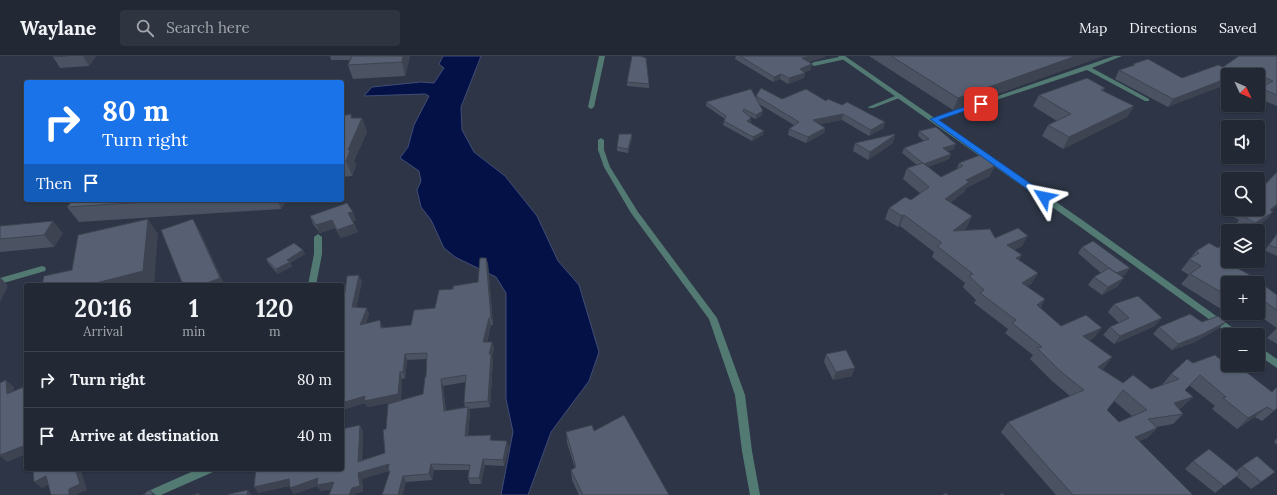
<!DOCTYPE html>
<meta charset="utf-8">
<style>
:root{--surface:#222834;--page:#2e3440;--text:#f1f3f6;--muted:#a2a6ac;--line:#3f444f}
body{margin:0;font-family:Lora,serif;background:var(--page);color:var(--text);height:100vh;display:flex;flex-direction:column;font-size:15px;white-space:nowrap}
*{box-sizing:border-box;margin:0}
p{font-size:13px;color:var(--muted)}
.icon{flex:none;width:22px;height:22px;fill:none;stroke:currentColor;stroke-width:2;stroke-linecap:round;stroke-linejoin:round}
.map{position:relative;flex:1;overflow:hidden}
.sheet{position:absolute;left:24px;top:227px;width:320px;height:188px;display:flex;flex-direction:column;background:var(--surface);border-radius:4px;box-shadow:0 1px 3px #0004,0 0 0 1px var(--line)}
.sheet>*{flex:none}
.banner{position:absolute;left:24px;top:24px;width:320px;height:122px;border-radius:4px;box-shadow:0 1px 3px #0004,0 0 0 1px var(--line);background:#1a73e8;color:#fff;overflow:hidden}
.needle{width:26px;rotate:134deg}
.buttons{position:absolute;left:1221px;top:12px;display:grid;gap:8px}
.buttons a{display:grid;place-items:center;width:44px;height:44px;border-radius:4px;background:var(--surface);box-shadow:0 1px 3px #0004,0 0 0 1px var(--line);font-size:20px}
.pin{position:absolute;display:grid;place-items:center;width:34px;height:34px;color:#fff;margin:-17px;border-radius:8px;box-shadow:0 2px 6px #0006}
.me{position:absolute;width:44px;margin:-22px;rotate:305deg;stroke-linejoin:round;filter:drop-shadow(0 0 3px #0008)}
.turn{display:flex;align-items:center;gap:14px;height:84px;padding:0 12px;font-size:18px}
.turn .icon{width:52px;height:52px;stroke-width:2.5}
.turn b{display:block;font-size:28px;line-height:34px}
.then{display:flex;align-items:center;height:38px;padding:0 12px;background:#0003;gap:8px;font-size:15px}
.eta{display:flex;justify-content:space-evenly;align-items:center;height:68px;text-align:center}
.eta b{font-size:24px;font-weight:700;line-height:28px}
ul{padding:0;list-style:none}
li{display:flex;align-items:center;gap:12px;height:56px;padding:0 12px;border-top:1px solid var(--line)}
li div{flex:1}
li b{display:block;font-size:15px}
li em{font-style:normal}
header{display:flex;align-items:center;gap:24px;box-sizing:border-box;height:56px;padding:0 20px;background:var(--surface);border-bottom:1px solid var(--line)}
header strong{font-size:19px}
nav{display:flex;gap:22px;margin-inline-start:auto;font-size:14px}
.search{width:280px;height:36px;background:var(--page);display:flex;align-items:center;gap:10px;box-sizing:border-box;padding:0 14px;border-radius:4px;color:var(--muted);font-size:15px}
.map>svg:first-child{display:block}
.water{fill:#031147;stroke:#424d76}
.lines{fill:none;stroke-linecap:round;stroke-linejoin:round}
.lane{fill:#527a73;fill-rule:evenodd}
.street{fill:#527a73;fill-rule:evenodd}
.wall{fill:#4b5362;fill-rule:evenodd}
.shaded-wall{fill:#3d4350}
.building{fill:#576072;stroke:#3d4350;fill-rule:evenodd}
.route{fill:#1a73e8;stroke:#114b97}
</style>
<header>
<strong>Waylane</strong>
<div class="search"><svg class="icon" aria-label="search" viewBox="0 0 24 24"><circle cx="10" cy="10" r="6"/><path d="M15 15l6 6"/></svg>Search here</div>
<nav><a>Map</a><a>Directions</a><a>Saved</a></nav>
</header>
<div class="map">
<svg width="1277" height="439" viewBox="0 0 1277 439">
<rect width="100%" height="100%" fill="#2d3546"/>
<!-- water -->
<path class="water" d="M443 0H481L461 51 462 74 474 96 505 120 537 160 558 205 579 229 599 296 589 325 551 376 528 439H501L513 376 506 343V237L496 221 455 201 444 192 431 164 421 151 417 134 421 125 419 115 400 102 408 91 414 69 429 40 425 38 364 40 372 31 421 26 434 27 444 12 439 8Z"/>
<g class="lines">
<!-- lane -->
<path class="lane" d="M844 0 847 2 846 3 814 10 811 8 814 6Z
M1114 0H1122L1092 12 1149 43V45H1145L1087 14 936 64 934 65 931 63Z
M900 38 903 40 902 41 873 52H869L868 51Z
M42 210 45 211 46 213 45 215 0 228V222Z"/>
<!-- street -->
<path class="street" d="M599 0H605L594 51 591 53 588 51Z
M838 0H845L1085 166 1240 277 1241 279H1231L1079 170Z
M601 82 604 84V94L610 111 638 156 717 262 745 339 752 395 760 439H750L742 395 735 339 709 263 631 157 604 111 598 94V84Z
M318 178 322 181V198L316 229H308L314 198V181Z
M1258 290 1277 303V312L1258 299Z
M198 413H214L213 416 161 439H145L146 436Z"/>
</g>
<!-- wall -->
<path class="wall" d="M53 0H96L89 10 60 12 53 1Z
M330 0H410L405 20 353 23 348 9 350 4H331Z
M736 0H825V1L808 6 811 14 804 16 805 17 804 22 788 28 780 23 773 26 735 3Z
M869 0H1103L953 54Z
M1277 0V50L1258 42V35L1260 32 1262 31 1258 29V19H1228L1168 51 1115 23 1119 14 1132 10 1133 8 1182 22 1223 11Z
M627 26 649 28V32L627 30Z
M1105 32 1103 35 1134 50 1127 61 1063 93 1042 80 1048 69 1057 65 1033 50 1039 39Z
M756 40 782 43 826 45 884 72 869 80 842 64 820 68 825 72 824 77 806 87 788 79 789 73 794 69 759 48 762 59 756 63 749 60 751 66 750 67 763 79 752 85 723 69 724 65 725 63 706 50V46L756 42Z
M351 58 352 62H362L367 76 354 105 356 109 352 120 342 121V60Z
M919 75 954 93 947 95 951 98 949 103 928 111 941 121 957 113 959 107 990 120 966 132 964 136 950 147 972 160 967 171 963 175 995 182 1022 190 1014 194 1019 204 1038 217 1031 228 1027 230 1045 243 1040 252 1061 270 1094 282 1089 285 1112 301 1104 312 1102 313 1123 327 1151 333 1162 329 1171 318 1193 307 1215 299 1274 355 1262 365 1255 361 1237 373 1212 353 1215 350 1189 329 1185 334 1193 341 1182 351 1179 353 1183 358 1173 368 1156 371 1157 372 1147 382 1139 385 1193 439H1056L1001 376 1008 366 1070 340 1052 325 1030 303 1033 299 1005 277 1008 273 974 247 976 244 963 231 965 227 932 201 934 196 900 170 898 171 885 163 889 152 911 144 921 138 903 123 907 112 917 109 902 97 904 92 924 85 918 80ZM1114 345 1132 360 1119 366 1107 354Z
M632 82 628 97 617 95V91Z
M855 87H893L868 104 853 95Z
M73 144H287L281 153 79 166 67 151Z
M1232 153H1258L1271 155 1273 156 1267 163 1249 174 1237 167 1239 164 1228 158Z
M310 160 356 164 353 165 358 176 341 182 335 172 320 177 313 168Z
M0 170 63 177 54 191 0 196Z
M1277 177V200L1266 195 1258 204V191L1265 194Z
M1082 191 1125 219 1121 220 1118 230 1102 239 1088 229 1094 221 1101 217 1078 197Z
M303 194 305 198 290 207 292 210 278 218 268 207 266 203Z
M1196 195 1228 205H1235L1231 209 1258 225 1277 239V288L1267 282 1277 272 1255 257H1258V227H1228V252L1224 255 1181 228 1189 219 1181 214Z
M486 202 488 208 493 269H491L487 286H492L494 293 492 300 493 304 490 351 469 353 470 357 468 380 492 384 509 391 504 410 485 409 481 428H470L468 422 469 414H434L432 424 406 426 389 417 388 415 362 423 363 435 355 438 332 433 321 435 317 430 294 438 290 432 289 430 258 437 363 375 362 404 385 397 386 373 399 345 367 351 365 347 342 354V236H345L362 225 356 252 369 258 366 267 382 270 383 272 411 269 435 252 453 233 478 226ZM427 303 426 321 423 338 401 344 402 323 405 322 407 304ZM466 326 464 347 465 352 446 355 443 330Z
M1249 205H1257L1255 208Z
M1114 248 1155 270 1114 288 1103 279 1110 271 1119 267 1108 256Z
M1202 266H1226L1219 272 1195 286 1172 294 1153 278 1159 271Z
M826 298 852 320 833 324 824 306Z
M594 375 669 439H579L572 424 571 414 575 412 567 387 566 376Z
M1277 382V389L1274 386Z
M1193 405 1236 415 1242 410 1266 423 1251 433 1236 420 1215 437 1185 413Z"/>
<!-- shaded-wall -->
<path class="shaded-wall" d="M83 0H96L89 10Z
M403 0H410L405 20 402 6Z
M811 0H825V1L801 8 802 2Z
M1076 0H1103L953 54 958 42Z
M812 8 811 14 799 19 800 13Z
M1248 14 1245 19H1236Z
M805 17 804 22 788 28 789 22Z
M781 18 780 23 773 26 774 21Z
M1228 22V28L1168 51 1173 43Z
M1134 50 1127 61 1063 93 1069 81Z
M763 55 762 59 756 63V59Z
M843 58 842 64 812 70 813 64Z
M362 62 367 76 354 105 356 109 352 120 346 105 348 94Z
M751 62V66L746 69 747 65Z
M885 66 884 72 869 80 871 74Z
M825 72 824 77 806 87 808 81Z
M764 75 763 79 752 85 753 81Z
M632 78V82L628 97V93Z
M895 79 893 87 868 104 870 96Z
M956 88 954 93 941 97 943 92Z
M951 98 949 103 922 113 924 108Z
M995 110 990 120 966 132 964 136 940 154 945 143 966 124Z
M277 144H287L281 153Z
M1277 148V150L1265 161 1273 156 1267 163 1249 174 1255 167Z
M353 156 356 164 352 166 348 157Z
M904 159 900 170 898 171 902 160Z
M972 160 967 171 948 186 953 175Z
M148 163 158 178 154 229H88Z
M193 163 200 175 225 229H202Z
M332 164 335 172 320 177 316 169Z
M53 165 63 177 54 191 44 179Z
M354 168 358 176 341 182 337 174Z
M1028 180 1022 190 1001 200 1007 189Z
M303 194 305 198 290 207 292 210 278 218 276 213 287 204Z
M1022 199 1016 210V202Z
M486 202 488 208 493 269 491 262Z
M1231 205H1235L1231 209 1228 207Z
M1130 212 1125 219 1110 224 1115 217Z
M1038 217 1031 228 1016 237 1022 227Z
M359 219 362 225 355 258 352 251Z
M1 222 8 230 0 246V223Z
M1124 222 1118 230 1102 239 1108 231Z
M1045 243 1038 254 1037 249Z
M367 252 369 258 363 275 360 269Z
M489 262 491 269 485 293 483 286Z
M1162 262 1155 270 1114 288 1120 280Z
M380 264 382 270 384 278 381 272Z
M1226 266 1219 272 1195 286 1172 294 1178 288Z
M1102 272 1094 282 1075 291 1083 280Z
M492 286 494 293 492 300 493 304 490 351 488 345 489 298Z
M405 298 407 304 405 322 403 316Z
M1112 301 1104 312 1090 322 1098 311Z
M855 312 852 320 833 324 836 316Z
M400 316 402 323 401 345 367 351 365 347 342 354V347Z
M441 323 443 330 446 361 444 355Z
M6 324 14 331V344L7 338Z
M1193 341 1182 351 1164 358 1174 347Z
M468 351 470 357 467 386 465 380Z
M1267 351 1255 361 1237 373 1248 362Z
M360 369 363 375 361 411 358 406Z
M1157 372 1147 382 1125 391 1135 381Z
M507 385 509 391 504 410 503 404Z
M26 389V398L7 406 0 400V399Z
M483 403 485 409 481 428 479 422Z
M389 408 392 414 362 423 363 435 355 438V439H349L352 432 358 417Z
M431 408 434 414 432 424 429 418Z
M75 413H82L81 414 87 434 76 439H69V433Z
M1275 416 1266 423 1251 433 1261 426Z
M46 420 54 426 42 432 34 426Z
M403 420 406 426 403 439H398Z
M318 422 334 426 338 431 321 435 317 430 294 438 290 432Z
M289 423 293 429 258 437 254 431Z
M248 434 252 439H247Z
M151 435 156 439H153Z"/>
<!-- building -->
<path class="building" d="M53 0H67L53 1Z
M352 0H403L402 6 348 9Z
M632 0H640L646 2 649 28 627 26Z
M740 0H811L802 2 812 8 800 13 805 17 789 22 781 18 774 21Z
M891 0H1076L958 42Z
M1239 0H1277V39L1260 32 1273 25 1248 14 1236 19H1228V22L1173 43 1119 14 1135 9 1133 8 1148 3 1182 22 1218 9 1223 11Z
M1087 22 1105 32 1101 34 1134 50 1069 81 1048 69 1071 58 1039 39Z
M761 32 782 43 806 33 826 45 828 43 842 49 847 46 885 66 871 74 843 58 813 64 825 72 808 81 789 73 799 66 756 40Z
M751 33 763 55 756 59 744 53 743 55 751 62 747 65 764 75 753 81 724 65 726 60 706 46Z
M351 58V62H362L348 94H350L346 105 342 106V60Z
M936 71 956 88 943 92 951 98 924 108 904 92 929 83 919 75Z
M619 78H632L628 93 617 91Z
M895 78V79L870 96 855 87Z
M980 99 995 110 966 124 969 126 945 143 972 160 953 175 990 173 995 182 1018 172 1028 180 1007 189 1022 199 1016 202 1038 217 1022 227 1045 243 1037 249 1061 270 1086 259 1102 272 1083 280 1112 301 1098 311 1123 327 1133 319 1151 333 1179 323 1171 318 1187 303 1193 307 1215 299 1234 315 1241 312 1272 336 1277 331V352L1274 355 1267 351 1248 362 1223 342 1226 341 1200 319 1185 334 1193 341 1174 347 1183 358 1148 363 1157 372 1135 381 1193 439H1073L1008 366 1084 334 1060 315 1037 292 1042 291 1012 267 1016 264 980 237 984 234 969 220 973 218 937 190 942 187 904 159 902 160 889 152 905 141 911 144 929 131 907 112 923 107 941 121 963 110 959 107ZM1123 334 1147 354 1119 366 1107 354Z
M1277 116V148L1270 154 1273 156 1255 167 1243 160 1246 158 1238 153H1258V136Z
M73 144H178L67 151Z
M347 147 353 156 348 157 354 168 337 174 332 164 316 169 310 160Z
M148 163 143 215 88 229H42L44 220 72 214 78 179Z
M193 163 220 222 202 229H183L161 174Z
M53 165 44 179 0 183V170Z
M1277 178V192L1269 189Z
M1093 185 1130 212 1116 217 1109 212 1082 191Z
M294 187 303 194 287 204 290 206 276 213 266 203Z
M1209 187 1218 192 1223 188 1228 191V205H1231L1228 207 1259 224 1258 225 1277 239V254L1258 241V227H1228V240L1190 218 1201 210 1189 203 1199 197 1196 195Z
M1258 191 1266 195 1259 204 1258 203Z
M480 202H486L491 262H489L483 286H492L489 298H491L488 345 464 347 466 319 441 323 444 355 468 351 465 380 491 379 490 384 507 385 503 404 483 403 479 422H468L470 409 431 408 429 418 403 420 398 439H382L390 415H388L389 408 358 417 360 430 352 432 349 439H329L334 426 317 429 318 422 290 432 289 423 254 431 256 413H342V373L360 369 358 406 385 397 383 374 386 373 388 348 423 338 425 321H426L427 297 405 298 403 316H400L398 338 364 345 365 340 342 347V236H345L347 220 359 219 352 251 367 252 360 269 380 264 381 272 411 269 414 254 435 252 439 234 453 233V230L478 226Z
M1109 212 1124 222 1108 231 1094 221Z
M1138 240 1162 262 1120 280 1110 271 1129 262 1114 248Z
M1190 258 1202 266 1218 260 1226 266 1201 279 1178 288 1159 271Z
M846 294 855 312 836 316 826 298Z
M6 324 7 338 26 330V389L0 399V327Z
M624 359 669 439H583L571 414 576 411 566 376 592 369 594 375Z
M1209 393 1240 418 1224 430 1193 405Z
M1257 400 1275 416 1261 426 1242 410Z
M33 413H75L80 428 69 433V439H51L46 420 34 426Z
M248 434 247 439H228L229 438Z
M147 435H151L153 439H142L146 437Z
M199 437V439H193Z
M946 437 948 439H942Z
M1002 437 1004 439H999Z"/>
<!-- route -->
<path class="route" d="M978 46 984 48 939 64 1047 139V143H1041L930 63Z"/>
</svg>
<div class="buttons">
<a><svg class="needle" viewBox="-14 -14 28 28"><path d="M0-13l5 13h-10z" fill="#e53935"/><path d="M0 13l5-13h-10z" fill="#a2a6ac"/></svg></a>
<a><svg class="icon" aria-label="sound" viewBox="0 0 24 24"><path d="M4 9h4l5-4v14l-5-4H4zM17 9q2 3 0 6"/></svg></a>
<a><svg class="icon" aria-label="search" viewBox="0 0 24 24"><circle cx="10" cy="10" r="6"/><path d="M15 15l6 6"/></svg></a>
<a><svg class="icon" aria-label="layers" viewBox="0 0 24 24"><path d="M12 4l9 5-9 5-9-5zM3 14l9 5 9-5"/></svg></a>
<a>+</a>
<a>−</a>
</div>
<div class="pin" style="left:981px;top:48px;background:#d93025"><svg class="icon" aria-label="arrive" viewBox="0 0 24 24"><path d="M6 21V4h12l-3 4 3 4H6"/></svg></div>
<svg class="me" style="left:1044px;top:141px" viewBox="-20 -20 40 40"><path d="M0-17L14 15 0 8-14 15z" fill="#1a73e8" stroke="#fff" stroke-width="4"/></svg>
<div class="banner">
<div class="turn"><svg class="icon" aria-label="right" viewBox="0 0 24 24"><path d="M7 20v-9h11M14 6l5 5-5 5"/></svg><div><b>80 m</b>Turn right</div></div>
<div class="then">Then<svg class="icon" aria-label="arrive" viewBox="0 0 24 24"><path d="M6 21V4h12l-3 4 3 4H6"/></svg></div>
</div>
<section class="sheet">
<div class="eta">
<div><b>20:16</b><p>Arrival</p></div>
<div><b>1</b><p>min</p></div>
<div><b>120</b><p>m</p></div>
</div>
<ul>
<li><svg class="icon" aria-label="right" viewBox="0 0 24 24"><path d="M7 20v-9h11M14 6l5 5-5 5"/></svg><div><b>Turn right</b></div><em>80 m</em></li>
<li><svg class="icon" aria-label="arrive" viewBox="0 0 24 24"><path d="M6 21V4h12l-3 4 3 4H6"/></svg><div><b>Arrive at destination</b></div><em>40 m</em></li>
</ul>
</section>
</div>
